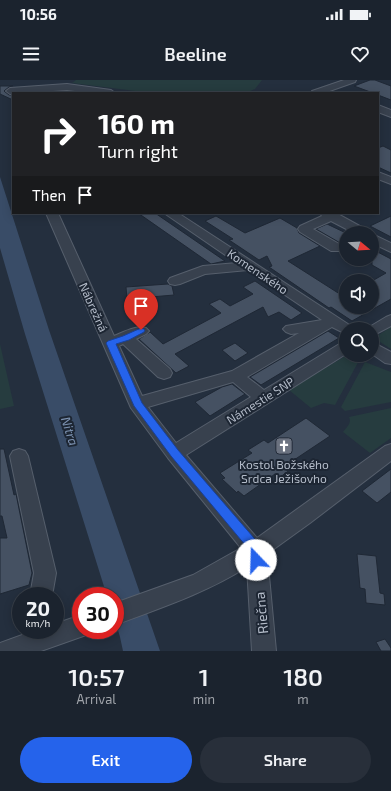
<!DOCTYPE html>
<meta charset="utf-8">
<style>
:root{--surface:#1b232e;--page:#282f3a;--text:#f1f3f6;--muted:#a0a4aa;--line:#39404a;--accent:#2563eb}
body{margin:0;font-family:"Exo 2",sans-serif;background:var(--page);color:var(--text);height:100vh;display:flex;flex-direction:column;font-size:15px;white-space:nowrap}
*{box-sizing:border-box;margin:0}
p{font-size:13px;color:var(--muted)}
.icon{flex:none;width:22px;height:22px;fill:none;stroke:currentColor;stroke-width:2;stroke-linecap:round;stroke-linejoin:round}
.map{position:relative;height:571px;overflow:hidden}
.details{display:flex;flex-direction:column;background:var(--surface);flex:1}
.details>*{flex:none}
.top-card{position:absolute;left:12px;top:12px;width:367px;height:122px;border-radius:0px;box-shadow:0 2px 10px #0003,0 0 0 1px var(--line);background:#202124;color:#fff;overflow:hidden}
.needle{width:26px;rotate:108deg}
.buttons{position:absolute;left:339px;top:146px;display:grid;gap:8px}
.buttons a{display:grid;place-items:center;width:40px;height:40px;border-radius:50%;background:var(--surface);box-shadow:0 2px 10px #0003,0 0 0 1px var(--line);font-size:20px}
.speed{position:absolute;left:12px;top:507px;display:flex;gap:8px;font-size:20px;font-weight:700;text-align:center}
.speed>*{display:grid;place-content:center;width:52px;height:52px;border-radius:50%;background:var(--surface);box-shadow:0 2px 10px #0003,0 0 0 1px var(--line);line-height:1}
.speed small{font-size:10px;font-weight:400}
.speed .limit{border:6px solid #d22;background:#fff;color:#111}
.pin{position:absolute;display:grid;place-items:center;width:34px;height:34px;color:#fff;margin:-41px -17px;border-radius:50% 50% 50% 0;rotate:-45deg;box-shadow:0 0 4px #0007}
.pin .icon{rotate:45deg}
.me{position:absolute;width:44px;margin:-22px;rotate:339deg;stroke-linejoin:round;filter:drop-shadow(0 0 3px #0008)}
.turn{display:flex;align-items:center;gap:14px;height:84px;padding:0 20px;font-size:18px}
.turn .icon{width:52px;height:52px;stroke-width:2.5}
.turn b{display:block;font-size:28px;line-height:34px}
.then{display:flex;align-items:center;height:38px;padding:0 20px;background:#0003;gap:8px;font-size:15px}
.eta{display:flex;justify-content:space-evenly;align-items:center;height:68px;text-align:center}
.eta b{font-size:24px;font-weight:600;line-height:28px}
.button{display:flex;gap:8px;margin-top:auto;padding:8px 20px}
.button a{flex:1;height:46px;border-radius:24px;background:var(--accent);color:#fff;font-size:16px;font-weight:600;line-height:46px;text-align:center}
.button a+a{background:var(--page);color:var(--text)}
.status{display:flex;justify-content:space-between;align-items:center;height:28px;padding:0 20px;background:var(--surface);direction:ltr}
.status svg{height:11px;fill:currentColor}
header{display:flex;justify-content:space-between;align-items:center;height:52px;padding:0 20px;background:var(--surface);font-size:18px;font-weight:600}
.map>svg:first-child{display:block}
.green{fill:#263c3f}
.water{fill:#394c67}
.building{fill:#455162;stroke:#1f2835}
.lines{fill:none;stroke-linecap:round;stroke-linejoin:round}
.minor-casing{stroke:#565f6c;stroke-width:2}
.minor{fill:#38414e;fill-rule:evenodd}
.route{fill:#2563eb;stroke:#184099}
.labels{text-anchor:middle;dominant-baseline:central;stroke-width:4;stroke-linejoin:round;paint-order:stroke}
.street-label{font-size:12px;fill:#b4bcc9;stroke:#1d2633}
.poi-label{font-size:12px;fill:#b4bcc9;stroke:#1d2633}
.water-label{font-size:13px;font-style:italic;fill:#7c92b1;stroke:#1d2633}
.near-street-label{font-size:14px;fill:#b4bcc9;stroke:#1d2633}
</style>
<div class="status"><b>10:56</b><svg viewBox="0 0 49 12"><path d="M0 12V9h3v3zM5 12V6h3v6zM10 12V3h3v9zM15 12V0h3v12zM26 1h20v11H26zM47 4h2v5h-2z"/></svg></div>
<header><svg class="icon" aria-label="menu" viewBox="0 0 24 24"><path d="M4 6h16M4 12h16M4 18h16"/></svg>Beeline<svg class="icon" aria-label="heart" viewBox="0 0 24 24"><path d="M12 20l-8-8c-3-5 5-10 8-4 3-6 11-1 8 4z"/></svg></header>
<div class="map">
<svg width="391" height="571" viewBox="0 0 391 571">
<rect width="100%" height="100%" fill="#242f3e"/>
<!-- green -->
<path class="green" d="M76 0H262L255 9 245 13H151L72 3Z
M391 247V269L374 258Z
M0 264 14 326 0 329Z
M347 275H362L335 325 324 323 311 328 289 310Z
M365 282 391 292V322L345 331 341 327Z
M391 328V358L370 373 343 352C347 347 352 343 349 337Z"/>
<!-- water -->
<path class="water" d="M0 97 49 250 160 571H123L120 557 115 540V516H107L25 254 0 168Z"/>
<!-- building -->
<path class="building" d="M370 0H375L391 6V20L378 15V13H373L354 6Z
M0 6H13L9 7 4 11 9 15H13V20L0 14Z
M383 66 391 70V93L378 87V68Z
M138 133H155L225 181 211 184Z
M216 136 245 153 280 138 297 148 299 153 320 166 288 181 346 218V227H372V201L386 193 372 185V169L391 179V219L352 241 331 227 329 228 269 187 272 186 267 176 259 180 229 160 233 159 205 141Z
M391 136V157L370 146Z
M327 144 346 153V170L343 169 342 164 316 149Z
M255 201 302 233 291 240 279 232 268 237 263 227 175 274 189 286 176 293 139 259 150 252 163 264 221 233 209 224 220 219 230 226 253 214 243 207Z
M168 204 172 206 174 215 127 219 126 207Z
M328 251 339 258 261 305 250 297Z
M235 263 248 273 235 281 222 270Z
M232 304 245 314 210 336 195 322 222 307Z
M306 338 330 356 291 382 295 386 279 398 275 394 244 416 238 411 237 413 222 399 225 398 220 393 252 373 248 370 264 360 268 363Z
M0 369H4L14 415 16 414 32 493 29 505 0 514V458H7L2 436H0Z
M391 389V412L377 423 362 411Z
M357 474 376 476 380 513 384 514 385 525 366 523 365 509 360 508Z
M385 559 391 568V571H381L376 562Z"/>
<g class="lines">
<defs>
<path id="minor" d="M344 0H356L355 2 324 13H311L312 11Z
M67 4 111 10 115 13H91L67 10 10 14 6 11 10 8Z
M378 25 391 30V37L378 32Z
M378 92 391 97V104L378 99Z
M46 133H58L114 256C124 252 136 245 146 248L149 251 146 254 136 259 170 289 172 293 170 297 164 299 158 297 123 264 119 266 142 316 232 291 299 253 291 254 286 252 283 249 286 246 322 240 248 190 205 194 180 204 175 205 170 204 168 201 170 198 203 186 237 183 164 133H178L351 246 354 249H346V254L332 247 247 297 264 310 341 263 346 262V274L186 375 257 458 385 366 391 364V381L310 443 267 474 276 571H252L247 487C206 513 160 528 115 545V523L193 495 241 468 168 378 131 328ZM233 302 251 317 176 363 148 327Z
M320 133H336L367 150 369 153H354L331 141 313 149 341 165 342 168 341 171H331L300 152 298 149 300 146 322 136Z
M372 154 391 163V172L372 163Z
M391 235V246L372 256V249H366L386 237Z
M372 262 391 272V284L385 283 372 274Z
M19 369 25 371 28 376 56 493 52 516H30L34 493 10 376 13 371Z
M81 535V550H91L89 554 41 571H0V563L36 550H55V544Z"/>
</defs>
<!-- minor casing -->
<use href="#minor" class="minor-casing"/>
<!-- minor -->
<use href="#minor" class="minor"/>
</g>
<!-- route -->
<path class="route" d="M141 248 144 249 145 250 144 252 129 260 116 264 142 323 178 370 254 458C259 466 265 474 261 484L256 485 252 484 250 472 246 466 171 376 134 326 106 263 108 261 123 256Z"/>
<!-- icons -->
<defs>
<symbol id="church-square" viewBox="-11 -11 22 22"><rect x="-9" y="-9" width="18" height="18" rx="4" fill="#6b7280" stroke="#1d2633"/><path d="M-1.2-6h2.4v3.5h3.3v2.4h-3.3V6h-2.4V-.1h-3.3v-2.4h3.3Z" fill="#fff"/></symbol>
</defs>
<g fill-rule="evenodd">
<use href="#church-square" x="274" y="356" width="20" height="20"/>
</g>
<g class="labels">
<!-- street labels -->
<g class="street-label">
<text transform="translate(258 191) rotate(34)">Komenského</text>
<text transform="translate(94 227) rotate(66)">Nábrežná</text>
<text transform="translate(260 320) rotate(-32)">Námestie SNP</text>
</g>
<!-- poi labels -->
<g class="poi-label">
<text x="284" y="384">Kostol Božského<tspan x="284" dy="14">Srdca Ježišovho</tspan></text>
</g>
<!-- water labels -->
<g class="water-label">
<text transform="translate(70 351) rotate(72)">Nitra</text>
</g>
<!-- near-street labels -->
<g class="near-street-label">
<text transform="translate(261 533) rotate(-95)">Riečna</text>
</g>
</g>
</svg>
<div class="buttons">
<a><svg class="needle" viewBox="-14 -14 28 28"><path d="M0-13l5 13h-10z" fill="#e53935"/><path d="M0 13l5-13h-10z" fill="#a0a4aa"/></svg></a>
<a><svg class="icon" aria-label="sound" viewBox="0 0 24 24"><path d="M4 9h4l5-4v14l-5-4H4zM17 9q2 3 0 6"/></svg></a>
<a><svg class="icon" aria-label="search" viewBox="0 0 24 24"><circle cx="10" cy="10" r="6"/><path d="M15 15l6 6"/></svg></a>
</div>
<div class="speed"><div>20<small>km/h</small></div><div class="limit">30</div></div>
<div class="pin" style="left:141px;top:250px;background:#d93025"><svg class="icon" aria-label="arrive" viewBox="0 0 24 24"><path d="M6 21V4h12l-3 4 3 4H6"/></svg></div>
<svg class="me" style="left:256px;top:480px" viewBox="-20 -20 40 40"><circle r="19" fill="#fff"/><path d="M0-13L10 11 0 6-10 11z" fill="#2563eb"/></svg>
<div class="top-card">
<div class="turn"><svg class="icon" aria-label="right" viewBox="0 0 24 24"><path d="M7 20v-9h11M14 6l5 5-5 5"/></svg><div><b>160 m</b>Turn right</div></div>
<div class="then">Then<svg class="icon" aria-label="arrive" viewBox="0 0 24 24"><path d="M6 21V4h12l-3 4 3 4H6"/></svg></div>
</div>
</div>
<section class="details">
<div class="eta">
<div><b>10:57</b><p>Arrival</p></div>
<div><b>1</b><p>min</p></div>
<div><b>180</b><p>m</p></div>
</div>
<div class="button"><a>Exit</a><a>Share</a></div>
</section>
